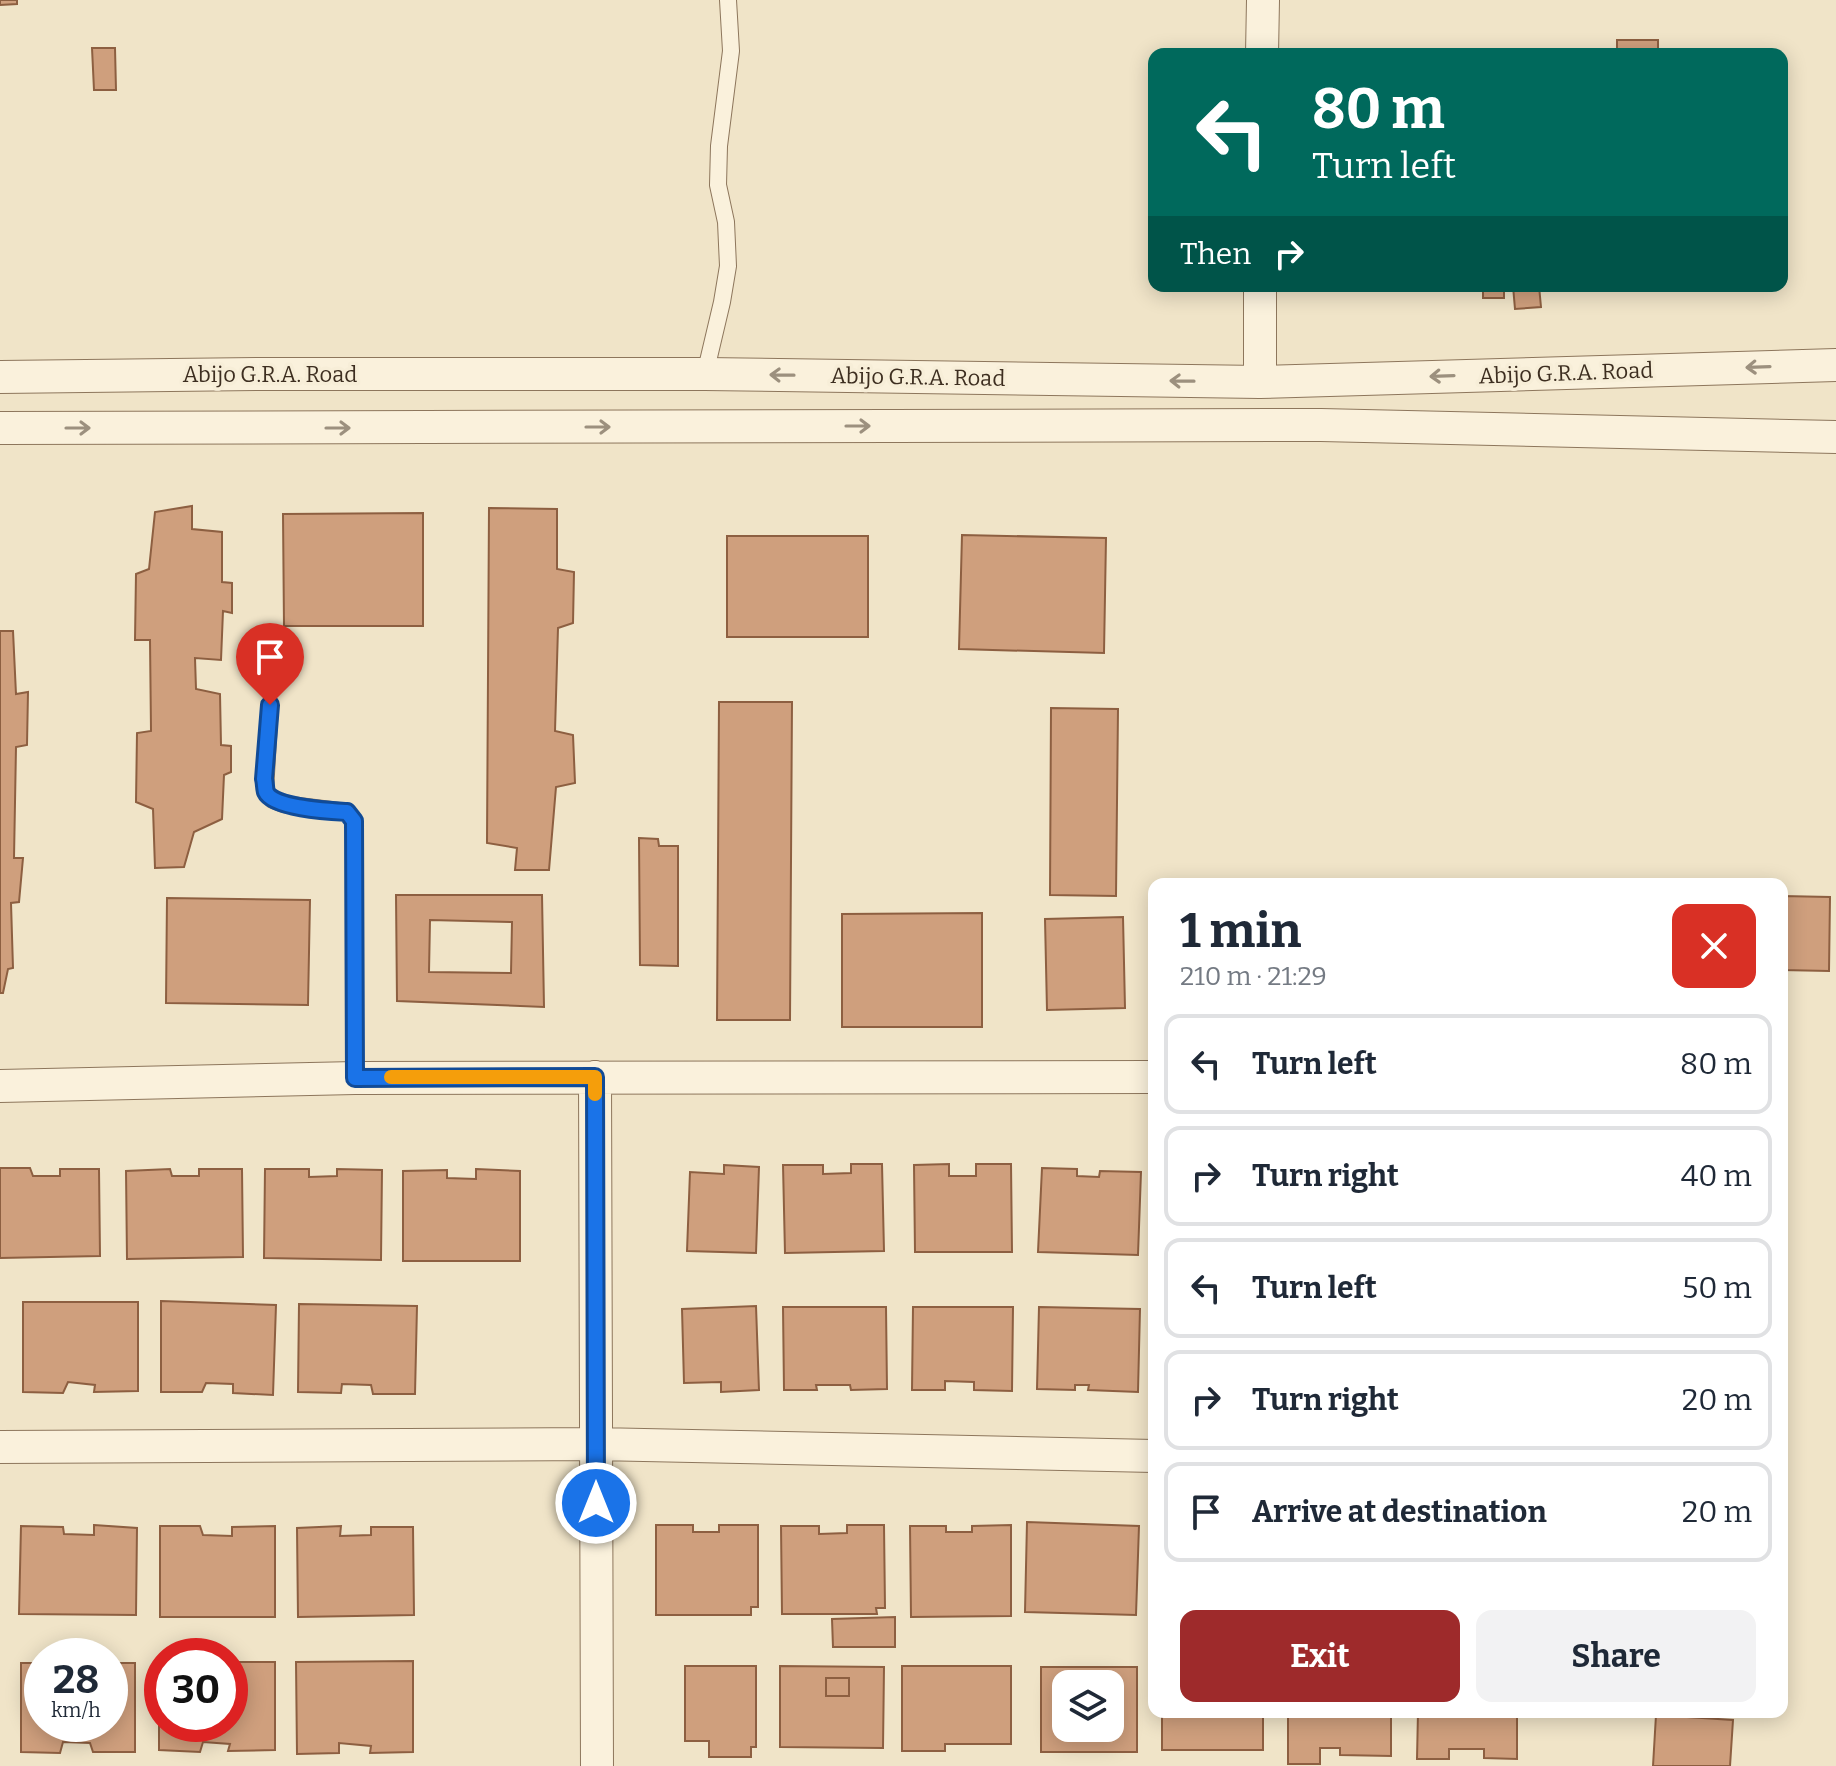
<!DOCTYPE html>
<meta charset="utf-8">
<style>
:root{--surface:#fff;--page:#f2f2f3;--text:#1f2937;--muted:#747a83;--line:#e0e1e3;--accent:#9e2a2b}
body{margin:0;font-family:Bitter,serif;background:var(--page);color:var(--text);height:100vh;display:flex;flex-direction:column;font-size:30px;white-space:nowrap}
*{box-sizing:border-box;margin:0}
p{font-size:26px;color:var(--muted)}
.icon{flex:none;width:44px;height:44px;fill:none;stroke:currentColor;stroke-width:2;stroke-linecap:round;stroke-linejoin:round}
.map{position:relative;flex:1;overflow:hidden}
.drawer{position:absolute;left:1148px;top:878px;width:640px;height:840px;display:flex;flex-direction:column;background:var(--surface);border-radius:16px;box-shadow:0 4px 20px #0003}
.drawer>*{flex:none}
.banner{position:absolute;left:1148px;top:48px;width:640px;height:244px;border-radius:16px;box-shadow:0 4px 20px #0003;background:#00695c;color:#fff;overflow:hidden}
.fabs{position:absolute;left:1052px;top:1670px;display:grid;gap:16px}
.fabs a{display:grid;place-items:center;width:72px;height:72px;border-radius:16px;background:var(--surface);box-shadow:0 4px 20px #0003;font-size:40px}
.speed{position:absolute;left:24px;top:1638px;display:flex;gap:16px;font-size:40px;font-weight:700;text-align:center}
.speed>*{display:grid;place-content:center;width:104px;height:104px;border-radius:50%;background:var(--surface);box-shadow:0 4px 20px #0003;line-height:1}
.speed small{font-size:20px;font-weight:400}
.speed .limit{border:12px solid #d22;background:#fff;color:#111}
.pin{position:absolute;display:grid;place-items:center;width:68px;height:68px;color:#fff;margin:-82px -34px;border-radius:50% 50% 50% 0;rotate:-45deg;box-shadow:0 0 8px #0007}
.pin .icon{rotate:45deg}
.me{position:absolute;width:88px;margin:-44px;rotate:0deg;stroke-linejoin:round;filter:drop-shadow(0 0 6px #0008)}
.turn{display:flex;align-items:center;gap:28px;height:168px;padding:0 32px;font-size:36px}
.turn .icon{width:104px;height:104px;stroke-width:2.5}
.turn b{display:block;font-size:56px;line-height:68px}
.then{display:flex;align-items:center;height:76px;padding:0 32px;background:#0003;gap:16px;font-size:30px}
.round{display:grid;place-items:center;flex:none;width:84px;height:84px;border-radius:16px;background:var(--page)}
.headline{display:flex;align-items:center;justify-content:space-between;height:136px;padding:0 32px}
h1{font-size:48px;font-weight:700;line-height:60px}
.action{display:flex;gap:16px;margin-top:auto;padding:16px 32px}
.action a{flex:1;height:92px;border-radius:16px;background:var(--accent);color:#fff;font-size:32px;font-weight:700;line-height:92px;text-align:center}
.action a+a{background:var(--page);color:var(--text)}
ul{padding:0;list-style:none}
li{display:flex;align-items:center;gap:24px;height:100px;margin:0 16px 12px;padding:0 16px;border:4px solid var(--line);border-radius:16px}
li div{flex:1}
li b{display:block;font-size:30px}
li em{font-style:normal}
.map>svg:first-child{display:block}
.building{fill:#cf9f7d;stroke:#8d5f41;stroke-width:2;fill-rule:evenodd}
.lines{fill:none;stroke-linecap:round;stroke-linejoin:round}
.service-casing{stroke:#8d765c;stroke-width:18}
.minor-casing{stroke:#8d765c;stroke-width:34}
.service{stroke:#faf1dc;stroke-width:16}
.minor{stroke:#faf1dc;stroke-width:32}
.oneway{stroke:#9c907e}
.route-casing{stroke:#114b97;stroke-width:20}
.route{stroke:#1a73e8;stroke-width:14}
.slow{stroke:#f59e0b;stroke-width:14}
.labels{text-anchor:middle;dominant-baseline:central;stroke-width:7;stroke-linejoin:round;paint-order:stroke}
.street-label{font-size:22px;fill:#3d2e20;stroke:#f7eed8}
</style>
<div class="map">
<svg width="1836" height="1766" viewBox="0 0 1836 1766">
<rect width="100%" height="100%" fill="#f0e4c8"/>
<!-- building -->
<path class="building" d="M0 0H17V4L0 5Z
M1617 40H1658V54H1617Z
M92 48H115L116 90H94Z
M1483 286H1504V298H1483Z
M1513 286H1539L1541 307 1515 309Z
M192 506V529L222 532V582L232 583V613L223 611 221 660 195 658 196 689 220 694 221 745 231 746V772L224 775 222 819 194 832 184 867 155 868 153 809 136 802 137 733 151 731 150 640H135L136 574 149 569 155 512Z
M489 508 557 509V569L574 572 573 623 558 628 555 731 573 735 575 783 556 787 549 870H515L517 848 487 843Z
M423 513V626H284L283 514Z
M962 535 1106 538 1104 653 959 649Z
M727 536H868V637H727Z
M0 631H13L16 694 28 692 27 745 16 747 14 858H23L19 902 11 903 13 968 8 969 3 993H0Z
M719 702H792L790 1020H717Z
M1051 708 1118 709 1116 896 1050 895Z
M639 838 658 839 659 846H678V966L640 965Z
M396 895H542L544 1007 397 1001ZM430 920 512 922 511 973 429 972Z
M1782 896 1830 897 1829 971 1782 970Z
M167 898 310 900 308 1005 166 1003Z
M982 913V1027H842V914Z
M1123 917 1125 1008 1047 1010 1045 919Z
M851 1164H882L884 1251 785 1253 783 1165H823V1174L851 1173Z
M949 1164V1176H976V1164H1011L1012 1252H915L914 1165Z
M724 1165 759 1167 756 1253 687 1251 690 1172 724 1174Z
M0 1168H30L33 1176H60V1169H99L100 1256 0 1258Z
M1042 1168 1077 1169V1176L1099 1177 1100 1171 1141 1172 1138 1255 1038 1252Z
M170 1169 172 1176H199V1169H242L243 1257 127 1259 126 1171Z
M265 1169H309V1177L337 1176V1169L382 1170 381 1260 264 1258Z
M476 1169 520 1171V1261H403V1171L447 1170V1178L476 1179Z
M161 1301 276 1305 273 1395 233 1393V1384L206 1383 202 1392H161Z
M23 1302H138V1391L94 1392 95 1385 68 1382 63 1393 23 1392Z
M299 1304 417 1306 415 1394H373L371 1385 342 1384 341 1393 298 1392Z
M756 1306 759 1390 721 1392V1382L684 1383 682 1309Z
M783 1307H886L887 1389 851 1390 850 1385H816L817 1390H784Z
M913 1307H1013L1012 1391 974 1390V1382L945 1381V1390H912Z
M1039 1307 1140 1309 1138 1392 1088 1390 1089 1385H1075V1390L1037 1389Z
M1027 1522 1139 1526 1136 1615 1025 1612Z
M94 1525 137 1528 136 1615 19 1614 21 1526 63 1527 64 1534 94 1535Z
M656 1525H693V1532H719V1525H758V1607H751V1615H656Z
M847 1525H884L885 1608H876L877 1614H782L781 1526H819V1534L847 1533Z
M1011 1525V1616L911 1617 910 1526H946V1532H972V1526Z
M160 1526H200L203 1535 232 1536V1527L275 1526V1617H160Z
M341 1526 340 1536 371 1535V1527H413L414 1615 298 1617 297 1528Z
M895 1617V1647H833L832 1619Z
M413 1661V1752L370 1753 371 1746 339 1743V1753L297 1754 296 1662Z
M162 1662V1724H230V1662H275V1750L228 1751 230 1744 203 1742 200 1752 159 1750V1663Z
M21 1663H42V1724H110V1663H135V1752H93L90 1743 63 1742 60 1753 21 1752Z
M685 1666H756V1747H751V1757H709V1741H685Z
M780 1666 884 1667 883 1748 780 1747ZM826 1678H849V1696H826Z
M902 1666H1011V1744H945V1751H902Z
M1041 1667H1137V1752H1041ZM1066 1684H1110V1728H1066Z
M826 1678H849V1696H826Z
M1162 1712H1263V1750H1162Z
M1288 1712H1391V1756L1340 1755V1748H1320V1764H1288Z
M1418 1712H1517V1759L1484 1758V1749H1449V1759H1417Z
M1656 1715 1733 1720 1730 1766H1653Z"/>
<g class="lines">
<defs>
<path id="service" d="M705 374 722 302 728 266 726 222 718 185 719 146 731 51 728 0
M270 705 265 791 273 800 283 804 347 812 354 821 355 1078"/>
<path id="minor" d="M1262 54 1263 0
M0 377 259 374H705L1260 382 1836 365
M1260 382V286
M0 428 1321 425 1836 437
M595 1077 597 1766
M0 1086 355 1078 1154 1077
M0 1447 596 1444 1154 1456"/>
</defs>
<!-- service casing -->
<use href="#service" class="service-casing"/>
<!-- minor casing -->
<use href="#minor" class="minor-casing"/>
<!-- service -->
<use href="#service" class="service"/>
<!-- minor -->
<use href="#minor" class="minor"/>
</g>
<!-- one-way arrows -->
<defs><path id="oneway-shaft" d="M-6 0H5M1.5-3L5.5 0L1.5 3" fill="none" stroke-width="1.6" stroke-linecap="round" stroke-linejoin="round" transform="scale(2)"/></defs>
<g class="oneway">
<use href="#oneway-shaft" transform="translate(1758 367) rotate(178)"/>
<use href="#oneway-shaft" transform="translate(782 375) rotate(-179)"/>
<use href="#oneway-shaft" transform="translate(1442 376) rotate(178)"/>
<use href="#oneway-shaft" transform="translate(1182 381) rotate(-179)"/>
<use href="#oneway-shaft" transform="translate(858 426)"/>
<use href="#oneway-shaft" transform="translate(598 427)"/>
<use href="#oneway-shaft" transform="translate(78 428)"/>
<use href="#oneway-shaft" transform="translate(338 428)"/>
</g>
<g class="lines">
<defs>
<path id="route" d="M270 705 264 779C265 782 265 790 266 792 273 808 331 811 347 812L354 821 355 1078 595 1077 596 1503"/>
</defs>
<!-- route casing -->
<use href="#route" class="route-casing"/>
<!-- route -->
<use href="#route" class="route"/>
<!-- slow -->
<path class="slow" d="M391 1077H595V1094"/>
</g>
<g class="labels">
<!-- street labels -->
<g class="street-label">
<text transform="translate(1566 373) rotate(-2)">Abijo G.R.A. Road</text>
<text x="270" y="374">Abijo G.R.A. Road</text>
<text transform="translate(918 377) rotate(1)">Abijo G.R.A. Road</text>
</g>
</g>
</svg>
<div class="fabs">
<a><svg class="icon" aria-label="layers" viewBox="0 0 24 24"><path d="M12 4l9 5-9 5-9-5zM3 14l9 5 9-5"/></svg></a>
</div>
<div class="speed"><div>28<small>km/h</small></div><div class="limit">30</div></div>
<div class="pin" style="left:270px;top:705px;background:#d93025"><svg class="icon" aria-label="arrive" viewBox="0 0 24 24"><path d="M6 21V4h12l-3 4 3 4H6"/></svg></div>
<svg class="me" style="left:596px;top:1503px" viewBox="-20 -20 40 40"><circle r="17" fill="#1a73e8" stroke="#fff" stroke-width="3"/><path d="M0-11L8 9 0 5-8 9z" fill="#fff"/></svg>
<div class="banner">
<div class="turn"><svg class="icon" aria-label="left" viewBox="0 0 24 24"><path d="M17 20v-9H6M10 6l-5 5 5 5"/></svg><div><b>80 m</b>Turn left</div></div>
<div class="then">Then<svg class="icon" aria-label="right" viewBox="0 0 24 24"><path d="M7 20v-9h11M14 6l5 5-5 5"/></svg></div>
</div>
<section class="drawer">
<div class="headline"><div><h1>1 min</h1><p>210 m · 21:29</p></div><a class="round" style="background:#d93025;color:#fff"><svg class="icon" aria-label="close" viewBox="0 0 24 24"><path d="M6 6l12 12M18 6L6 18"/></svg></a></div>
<ul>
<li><svg class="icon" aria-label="left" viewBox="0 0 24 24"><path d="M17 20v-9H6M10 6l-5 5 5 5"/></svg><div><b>Turn left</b></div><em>80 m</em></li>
<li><svg class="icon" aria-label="right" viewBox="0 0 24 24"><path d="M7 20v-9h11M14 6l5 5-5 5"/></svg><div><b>Turn right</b></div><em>40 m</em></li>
<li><svg class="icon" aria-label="left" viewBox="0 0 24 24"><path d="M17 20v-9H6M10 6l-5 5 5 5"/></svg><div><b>Turn left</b></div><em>50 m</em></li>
<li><svg class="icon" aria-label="right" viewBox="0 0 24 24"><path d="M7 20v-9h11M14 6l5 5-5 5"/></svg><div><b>Turn right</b></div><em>20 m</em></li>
<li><svg class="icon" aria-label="arrive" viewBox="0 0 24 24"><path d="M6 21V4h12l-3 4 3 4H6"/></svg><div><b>Arrive at destination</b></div><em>20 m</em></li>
</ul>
<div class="action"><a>Exit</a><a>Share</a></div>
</section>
</div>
